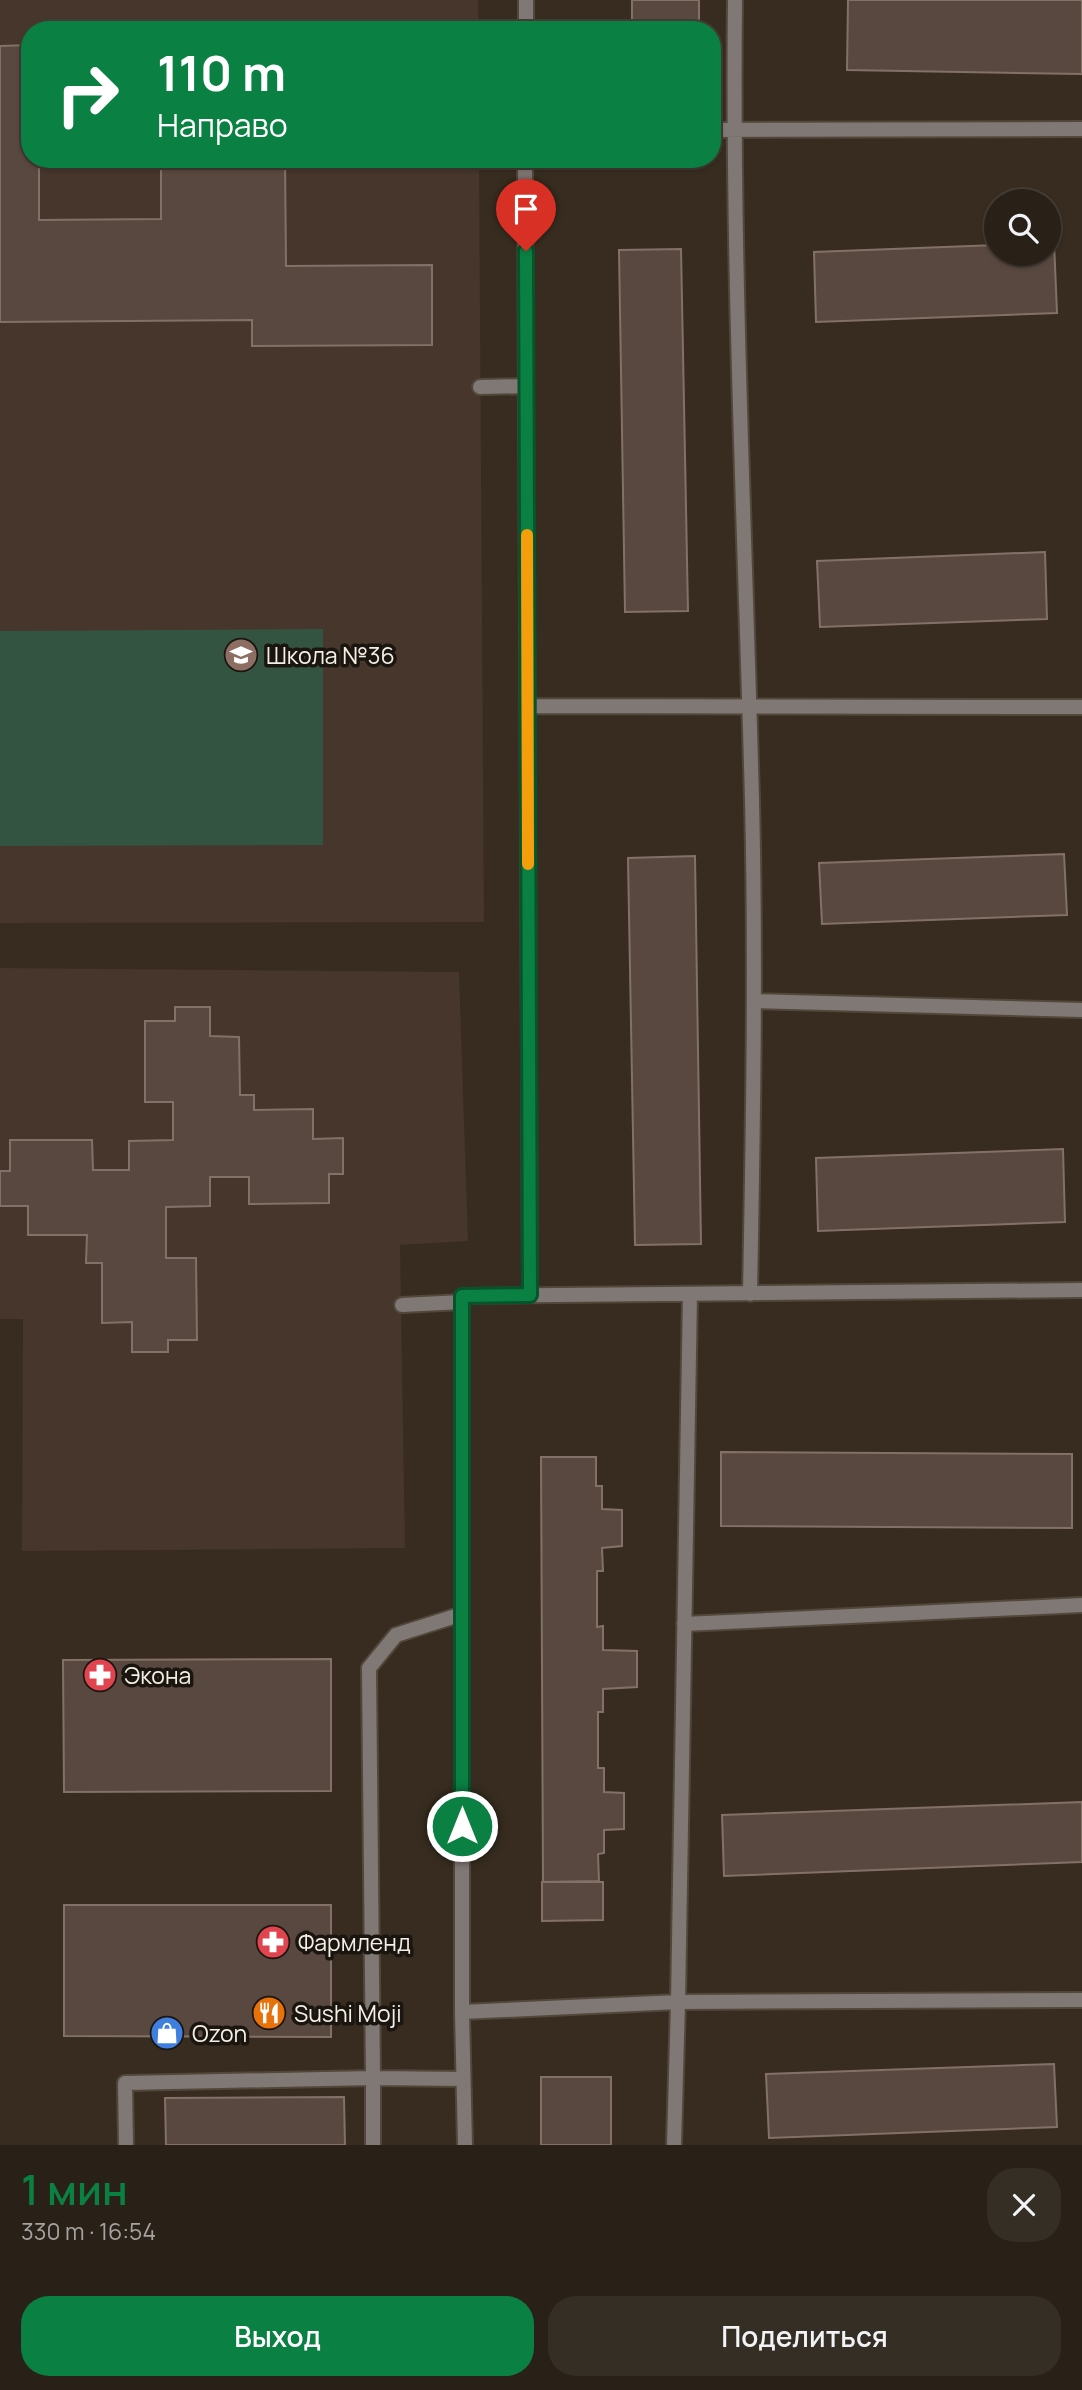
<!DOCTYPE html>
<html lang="ru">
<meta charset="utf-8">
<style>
:root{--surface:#292117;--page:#352e24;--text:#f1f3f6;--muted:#a5a3a1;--line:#453e36;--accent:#0b8043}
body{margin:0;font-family:Manrope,sans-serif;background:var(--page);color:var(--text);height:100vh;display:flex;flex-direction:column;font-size:26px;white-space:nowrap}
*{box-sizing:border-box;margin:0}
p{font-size:23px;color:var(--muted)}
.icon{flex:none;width:38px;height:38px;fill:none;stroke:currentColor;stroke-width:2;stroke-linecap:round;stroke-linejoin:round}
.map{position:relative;height:2145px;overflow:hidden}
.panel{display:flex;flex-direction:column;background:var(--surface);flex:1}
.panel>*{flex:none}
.banner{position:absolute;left:21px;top:21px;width:700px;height:147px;border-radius:28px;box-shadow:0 2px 5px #0004,0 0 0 2px var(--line);background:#0b8043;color:#fff;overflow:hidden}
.buttons{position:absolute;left:984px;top:189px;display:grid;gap:14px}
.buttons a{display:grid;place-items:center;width:77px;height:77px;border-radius:50%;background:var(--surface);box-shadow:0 2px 5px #0004,0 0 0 2px var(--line);font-size:35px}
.pin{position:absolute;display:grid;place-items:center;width:60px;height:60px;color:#fff;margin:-72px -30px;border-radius:50% 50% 50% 0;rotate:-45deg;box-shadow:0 0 7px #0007}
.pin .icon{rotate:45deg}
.me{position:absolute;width:77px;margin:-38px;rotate:0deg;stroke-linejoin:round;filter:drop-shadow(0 0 5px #0008)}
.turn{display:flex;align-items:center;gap:24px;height:147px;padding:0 21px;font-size:32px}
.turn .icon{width:91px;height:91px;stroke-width:2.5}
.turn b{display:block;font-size:49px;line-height:60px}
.round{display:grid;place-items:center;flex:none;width:74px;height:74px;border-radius:28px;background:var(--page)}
.headline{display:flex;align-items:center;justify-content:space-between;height:119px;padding:0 21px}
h1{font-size:42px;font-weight:600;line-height:52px;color:var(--accent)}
.button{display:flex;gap:14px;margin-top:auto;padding:14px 21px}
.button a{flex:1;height:80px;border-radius:28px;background:var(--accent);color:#fff;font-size:28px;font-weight:600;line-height:80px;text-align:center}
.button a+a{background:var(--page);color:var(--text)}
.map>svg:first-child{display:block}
.education{fill:#46362b}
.green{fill:#345442}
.building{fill:#59483f;stroke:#837167;stroke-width:2}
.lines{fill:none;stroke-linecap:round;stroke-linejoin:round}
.service-casing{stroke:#52473b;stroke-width:18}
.service{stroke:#807874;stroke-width:14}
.route-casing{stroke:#07532c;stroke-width:18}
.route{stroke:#0b8043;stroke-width:12}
.slow{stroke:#f59e0b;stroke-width:12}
.labels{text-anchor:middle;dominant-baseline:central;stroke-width:7;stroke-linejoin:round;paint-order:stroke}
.poi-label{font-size:23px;fill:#f5eee6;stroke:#1a150f;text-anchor:start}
</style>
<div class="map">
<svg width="1082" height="2145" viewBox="0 0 1082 2145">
<rect width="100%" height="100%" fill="#372c1f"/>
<!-- education -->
<path class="education" d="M0 0H478V30H30V159H479L484 922 0 923Z
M0 968 459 972 468 1241 400 1245 405 1548 22 1551 23 1319H0Z"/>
<!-- green -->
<path class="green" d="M323 629V845L0 846V631Z"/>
<!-- building -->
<path class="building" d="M632 0H699V30H632Z
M848 0H1082V74L847 70Z
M30 45V159H39V220L161 219V159H285L286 266 432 265V345L252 346V320L0 322V46Z
M1054 242 1057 313 816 322 814 252 996 245V254H1048V243Z
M681 249 688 611 625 612 619 250Z
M1045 552 1047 619 820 627 817 561Z
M1064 854 1067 915 822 924 819 863Z
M695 856 701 1244 635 1245 628 858Z
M175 1007H210V1036L239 1037 240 1095H254V1110L313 1109V1139L343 1138V1174H329V1203L249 1204V1177H210V1206L166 1207V1258H196L197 1340H168V1352H132V1322L102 1323V1263H86L87 1235H28V1206H0V1171H10V1140H92L93 1170H129V1141L173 1140V1102H145V1021H175Z
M1063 1149 1065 1222 818 1231 816 1158Z
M721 1452 1072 1454V1528L721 1526Z
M541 1457H596V1486H602V1509L622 1510V1546L602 1548 603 1571H597V1627L603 1626V1650L637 1651V1687L603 1689V1712H598V1768H604V1792L624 1793V1829L604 1830V1853L598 1854 599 1881 543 1882Z
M331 1659V1791L64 1792 63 1660Z
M1082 1802V1862L724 1876 722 1815Z
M542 1882H603V1920L542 1921Z
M64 1905H331V2037L64 2036Z
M1054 2064 1057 2127 769 2138 766 2074Z
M541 2077H611V2145H541Z
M344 2097 345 2145H166L165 2098Z"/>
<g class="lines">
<defs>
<path id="service" d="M735 0C732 267 745 533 752 800 756 965 753 1129 750 1294
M526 30V0
M712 130 1082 129
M525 159 530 1295
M480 387 526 386
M528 706 1082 707
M754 1001 1082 1010
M402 1305 462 1302
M684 1624 1082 1605
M462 2012 678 2002 1082 2000
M126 2145 125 2083 373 2078 369 1668 396 1635 462 1614
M373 2145V2078L463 2079
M465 2145 462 2012V1296L1082 1290
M674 2145 678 2002 690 1294"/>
</defs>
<!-- service casing -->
<use href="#service" class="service-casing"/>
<!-- service -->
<use href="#service" class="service"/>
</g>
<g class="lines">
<defs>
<path id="route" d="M462 1826V1296L530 1295 526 251"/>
</defs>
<!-- route casing -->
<use href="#route" class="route-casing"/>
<!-- route -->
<use href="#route" class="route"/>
<!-- slow -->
<path class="slow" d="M527 535 528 864"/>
</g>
<!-- icons -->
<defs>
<symbol id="school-disc" viewBox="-11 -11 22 22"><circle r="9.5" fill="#8d6e63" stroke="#1a150f"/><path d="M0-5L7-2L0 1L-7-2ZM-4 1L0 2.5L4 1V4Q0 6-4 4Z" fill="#fff"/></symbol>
<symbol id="pharmacy-disc" viewBox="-11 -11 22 22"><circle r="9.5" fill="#e0444e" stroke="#1a150f"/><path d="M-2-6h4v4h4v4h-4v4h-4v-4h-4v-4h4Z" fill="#fff"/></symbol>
<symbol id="restaurant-disc" viewBox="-11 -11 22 22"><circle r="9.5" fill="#e8710a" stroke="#1a150f"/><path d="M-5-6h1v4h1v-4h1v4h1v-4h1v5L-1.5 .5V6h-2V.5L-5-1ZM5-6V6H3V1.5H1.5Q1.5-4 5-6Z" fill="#fff"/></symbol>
<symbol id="shop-disc" viewBox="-11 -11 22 22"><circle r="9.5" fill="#3f7fe0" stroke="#1a150f"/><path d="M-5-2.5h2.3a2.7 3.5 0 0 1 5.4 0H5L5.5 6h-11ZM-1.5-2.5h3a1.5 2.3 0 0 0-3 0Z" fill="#fff"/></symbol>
</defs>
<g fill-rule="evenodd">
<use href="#school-disc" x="222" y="636" width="38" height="38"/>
<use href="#pharmacy-disc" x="81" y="1656" width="38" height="38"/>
<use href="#pharmacy-disc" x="254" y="1923" width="38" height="38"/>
<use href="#restaurant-disc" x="250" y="1994" width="38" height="38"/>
<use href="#shop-disc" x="148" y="2014" width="38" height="38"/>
</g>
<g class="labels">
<!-- poi labels -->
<g class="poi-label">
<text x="266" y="655">Школа №36</text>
<text x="124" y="1675">Экона</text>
<text x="298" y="1942">Фармленд</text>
<text x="294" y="2013">Sushi Moji</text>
<text x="192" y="2033">Ozon</text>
</g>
</g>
</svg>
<div class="buttons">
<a><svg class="icon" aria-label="search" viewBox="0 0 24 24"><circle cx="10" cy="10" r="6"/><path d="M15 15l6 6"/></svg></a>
</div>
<div class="pin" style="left:526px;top:251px;background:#d93025"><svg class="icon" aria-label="arrive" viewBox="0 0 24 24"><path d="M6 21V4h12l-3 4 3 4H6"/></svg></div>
<svg class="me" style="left:462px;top:1826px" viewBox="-20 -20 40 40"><circle r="17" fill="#0b8043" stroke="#fff" stroke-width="3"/><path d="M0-11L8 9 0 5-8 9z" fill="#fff"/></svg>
<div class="banner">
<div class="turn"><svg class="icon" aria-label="right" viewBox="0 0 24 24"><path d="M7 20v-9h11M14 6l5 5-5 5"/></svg><div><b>110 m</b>Направо</div></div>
</div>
</div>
<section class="panel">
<div class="headline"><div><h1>1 мин</h1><p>330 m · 16:54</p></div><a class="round"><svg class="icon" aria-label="close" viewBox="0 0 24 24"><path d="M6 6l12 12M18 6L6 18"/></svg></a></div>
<div class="button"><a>Выход</a><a>Поделиться</a></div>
</section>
